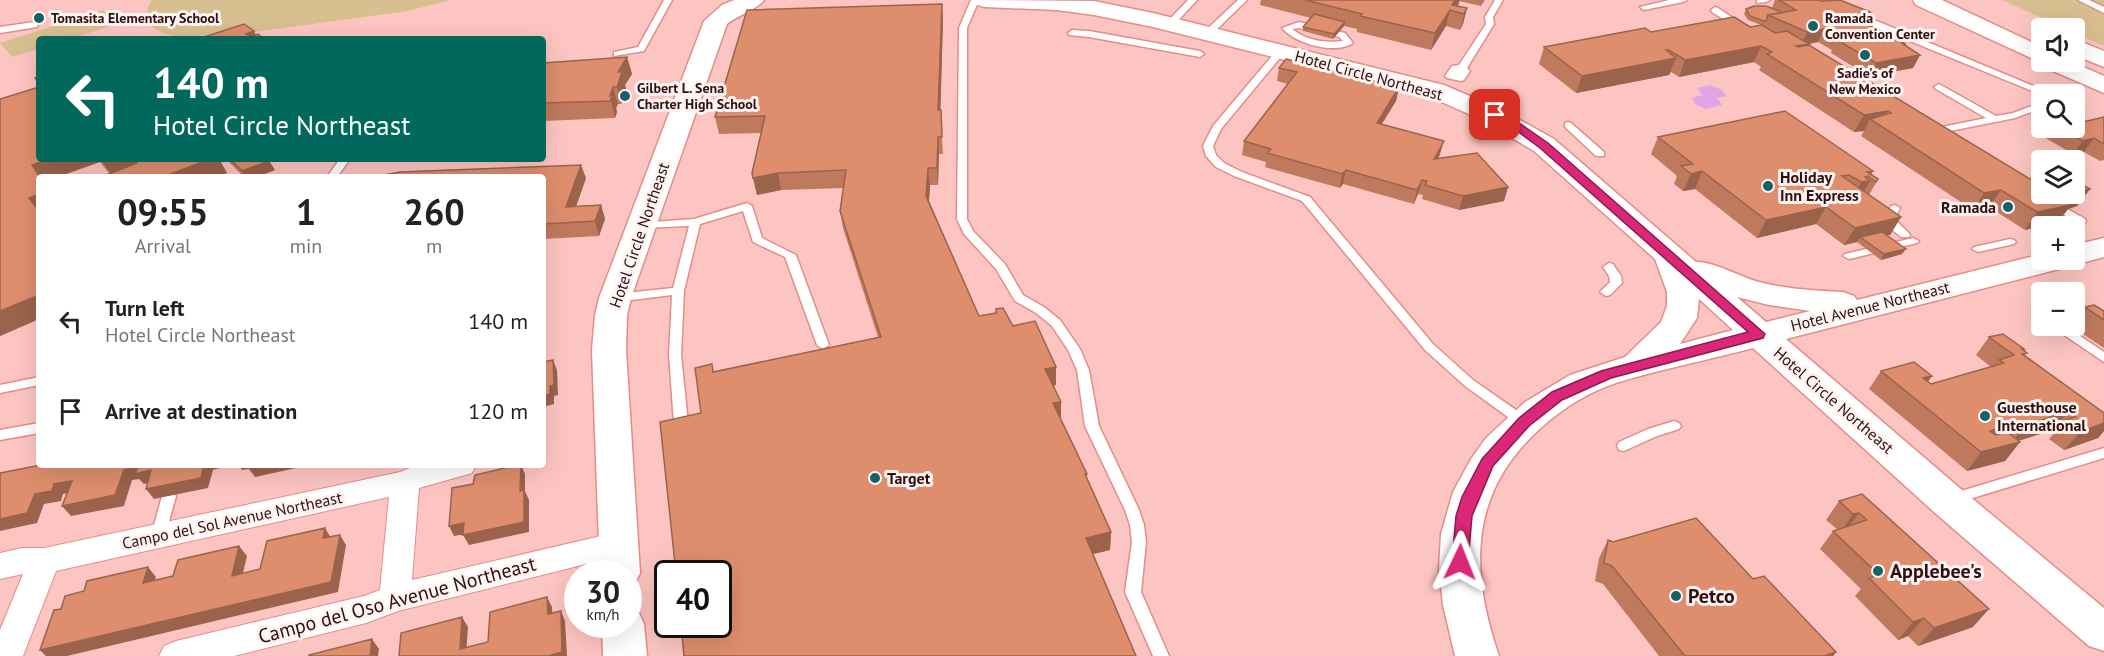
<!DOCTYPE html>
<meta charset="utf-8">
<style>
:root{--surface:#fff;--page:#f2f2f2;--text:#222;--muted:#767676}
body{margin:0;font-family:"PT Sans",sans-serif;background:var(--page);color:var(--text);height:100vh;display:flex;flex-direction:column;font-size:22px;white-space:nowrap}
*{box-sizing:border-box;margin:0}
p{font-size:20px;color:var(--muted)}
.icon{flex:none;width:33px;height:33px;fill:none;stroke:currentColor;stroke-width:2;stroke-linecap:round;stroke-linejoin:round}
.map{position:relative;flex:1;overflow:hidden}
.side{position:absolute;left:36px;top:174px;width:510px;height:294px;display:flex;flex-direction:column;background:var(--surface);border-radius:6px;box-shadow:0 6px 24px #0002}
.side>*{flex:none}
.banner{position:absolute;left:36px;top:36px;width:510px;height:126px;border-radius:6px;box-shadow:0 6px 24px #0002;background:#00695c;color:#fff;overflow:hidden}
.fabs{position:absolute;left:2031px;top:18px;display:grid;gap:12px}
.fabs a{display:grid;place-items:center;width:54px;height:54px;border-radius:6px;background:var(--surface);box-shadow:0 6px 24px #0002;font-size:30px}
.speed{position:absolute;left:564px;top:560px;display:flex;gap:12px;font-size:30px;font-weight:700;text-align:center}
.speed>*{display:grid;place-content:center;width:78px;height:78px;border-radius:50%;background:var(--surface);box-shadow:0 6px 24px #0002;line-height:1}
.speed small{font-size:15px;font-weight:400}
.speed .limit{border:3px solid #111;border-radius:9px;background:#fff;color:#111}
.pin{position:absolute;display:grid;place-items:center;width:51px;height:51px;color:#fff;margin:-26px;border-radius:12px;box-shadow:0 3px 9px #0006}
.me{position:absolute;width:66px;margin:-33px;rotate:2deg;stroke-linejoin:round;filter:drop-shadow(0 0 4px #0008)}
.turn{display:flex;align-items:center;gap:21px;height:126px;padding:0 18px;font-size:27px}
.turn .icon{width:78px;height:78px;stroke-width:2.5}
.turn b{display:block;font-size:42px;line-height:51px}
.eta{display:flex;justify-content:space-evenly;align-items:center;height:102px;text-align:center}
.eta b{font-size:36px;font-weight:700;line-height:42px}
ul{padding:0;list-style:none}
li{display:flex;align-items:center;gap:18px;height:90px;padding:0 18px}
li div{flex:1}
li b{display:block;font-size:22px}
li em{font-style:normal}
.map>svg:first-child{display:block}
.green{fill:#d8bf90}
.water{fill:#e0a5e7}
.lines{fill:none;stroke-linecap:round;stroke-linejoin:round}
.lane-casing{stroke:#e48c88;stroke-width:3}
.street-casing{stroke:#e48c88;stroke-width:2}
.secondary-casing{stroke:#e48c88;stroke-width:3}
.lane{fill:#fff;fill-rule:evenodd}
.street{fill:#fff;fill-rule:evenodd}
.secondary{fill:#fff;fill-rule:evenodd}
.wall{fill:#bf7a5e}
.shaded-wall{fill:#9b634c}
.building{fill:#de8e6d;stroke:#9b634c;stroke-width:1.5}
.route{fill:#db2777;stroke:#8e194d;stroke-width:1.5}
.poi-dot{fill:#126268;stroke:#fdf3f2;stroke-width:2}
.labels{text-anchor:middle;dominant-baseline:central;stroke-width:6;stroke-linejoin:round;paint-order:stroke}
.far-poi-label{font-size:14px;font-weight:bold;fill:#300f0f;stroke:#fdf3f2;text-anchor:start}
.street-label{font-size:16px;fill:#300f0f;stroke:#fdf3f2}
.poi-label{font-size:16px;font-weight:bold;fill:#300f0f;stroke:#fdf3f2;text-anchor:start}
.near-poi-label{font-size:20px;font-weight:bold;fill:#300f0f;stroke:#fdf3f2;text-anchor:start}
.near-street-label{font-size:20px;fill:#300f0f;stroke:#fdf3f2}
</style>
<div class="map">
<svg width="2104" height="656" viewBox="0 0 2104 656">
<rect width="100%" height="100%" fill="#fdc5c1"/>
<!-- green -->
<path class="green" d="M152 0H450L408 11 225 36C200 37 164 43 147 21L148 7Z
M2002 0H2104V46L2075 33 2074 28H2065Z
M103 10 117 24 70 39H39V49L12 57 0 43Z"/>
<!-- water -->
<path class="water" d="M1710 85 1722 90 1726 96 1717 98 1722 105 1706 109 1695 104 1692 98 1702 95 1697 88Z"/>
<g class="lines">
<defs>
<path id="lane" d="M664 0H672L644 51 614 56V52L638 47Z
M971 0H979L967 28V219L973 231 1005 264 1023 295 1044 307 1060 320 1080 349 1089 370 1099 426 1139 510 1144 525 1146 542 1141 592 1169 656H1153L1125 592 1132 542 1130 525 1125 510 1085 426 1077 370 1068 350 1052 326 1036 313 1015 301 996 269 964 234 957 219 959 28Z
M1188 0H1197L1173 26H1167V22Z
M1238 0H1247L1211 35H1205V31Z
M1495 0H1503L1493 17 1494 24 1467 68 1470 71 1464 80 1461 81 1447 78 1445 76 1452 66 1459 65 1486 24 1485 17Z
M1669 0H1687L1683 2 1644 10 1640 7Z
M1757 0H1770L1766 2 1757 3Z
M2078 0H2089L2104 7V13Z
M1715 7 1718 8 1746 27 1739 29 1712 12 1711 10Z
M1849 12H1855L2053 94 2042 95 1849 16Z
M34 22 38 25 37 27 0 33V27Z
M1299 22 1345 33 1353 43C1335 55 1296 44 1282 28ZM1299 28 1339 37 1343 41C1324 43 1308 41 1292 29Z
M1072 30 1089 31 1200 51 1204 54 1200 57 1089 37 1069 35 1068 33Z
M1281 48 1284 49V53L1221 129 1213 146 1216 155 1224 163 1242 172 1310 197 1433 344 1473 380 1529 419 1531 422 1529 425H1519L1465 386 1425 350 1302 201 1234 176 1216 167 1206 156 1203 146 1213 126 1278 49Z
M1939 84 1996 116 2013 113 2042 102V108L2015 118 1945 132 1942 131V127L1986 118 1936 89 1934 87Z
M1568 122 1571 123 1604 152V156H1596L1565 127V123Z
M340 159H350L337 177H327Z
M747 203 752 206 762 238 796 255 829 345 823 349 817 345 785 257 753 242 743 211 700 224 684 291 681 355 688 423 686 426H676L674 423 669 355 672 295 616 302 610 298 616 294 673 288 689 226 642 228 637 225 638 223 694 219Z
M1895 205 1900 208 1895 218C1899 226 1906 228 1910 235L1909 237H1901L1889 227 1885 218 1891 206Z
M2064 207 2085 219 2086 221 2085 223H2077L2060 212 2059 210Z
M1913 238 1919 241 1917 243 1849 259 1843 256 1845 254Z
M2010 239 2014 240 2016 242 2014 244 1978 252 1972 249 1974 247Z
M1609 263 1613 264 1621 276 1622 283 1610 295 1606 296 1600 292 1610 282 1609 276 1603 267Z
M2038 308 2042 309V318L2032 312Z
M2051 326H2065L2104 352V362Z
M39 377V385L0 393V385Z
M1674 421 1679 423 1681 426 1679 429 1657 436 1624 451 1619 450 1617 446 1619 442 1648 429Z
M39 423V433L0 440V430Z
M2104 448V458L1953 504 1948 503 1946 499 1948 495Z
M169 491 174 492 176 496 165 536 163 540 158 542 153 540 151 536 162 496 164 492Z"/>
<path id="street" d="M417 465H476L472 473 419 488 412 580 618 532 629 535 633 544 629 553 618 556 398 611 366 623 234 656H159L164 646 176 641 364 596 380 590 389 497 56 571 23 656H0V630L23 574 0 579V553L22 548H44L400 472Z"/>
<path id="secondary" d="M734 0H764C759 8 737 16 727 24L631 298 627 315 626 350 640 573 634 585 628 587V573H600L592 350 595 315 599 298 704 21 722 5Z
M974 0 1094 1 1153 13 1444 85 1500 109 1554 139 1696 262C1713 261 1740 277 1759 282 1786 289 1815 291 1843 292L1854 296 1857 300 2042 254V260H2074V245L2104 238V257L2074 265 2069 263 2067 267 1786 339 1962 490 2104 608V651L2089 646 1934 512 1753 348C1708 360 1661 369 1616 383 1589 392 1563 408 1542 427 1469 491 1469 569 1499 656H1455L1443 605 1439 569 1441 534 1453 492 1471 459 1486 438 1525 402 1570 375 1625 357 1661 322 1667 306V292L1655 259 1534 151 1482 120 1426 95 1153 27 1094 15 1057 10 985 7 977 5ZM1737 297 1769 305 1810 311 1766 322ZM1699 299 1733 330 1680 344 1697 318Z
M1913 0H1942L2042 47V62H2072L2104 76V93L2044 67 2042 63 1916 5Z
M2074 39 2104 51V67L2074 55Z
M628 608 638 611 644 624 647 656H603L602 624H628Z"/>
</defs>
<!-- lane casing -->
<use href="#lane" class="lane-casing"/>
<!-- street casing -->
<use href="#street" class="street-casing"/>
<!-- secondary casing -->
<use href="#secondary" class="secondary-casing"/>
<!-- lane -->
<use href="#lane" class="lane"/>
<!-- street -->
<use href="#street" class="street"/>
<!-- secondary -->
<use href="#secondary" class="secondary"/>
</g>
<!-- wall -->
<path class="wall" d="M1261 0H1485L1481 6 1459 1 1458 6 1467 8 1463 24 1460 30 1446 26 1431 50 1357 32V29L1344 26 1333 39 1303 31V27L1311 18 1260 5Z
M1775 0H1819L1865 23 1885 35 1906 44 1905 45 1920 55 1913 68 1869 76 1831 53 1832 50 1818 42 1808 44V46L2035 182 2090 189 2077 206 2068 209 2058 222 2025 230 1989 207 1973 210 1861 136 1864 131 1854 132 1759 70 1761 67 1754 62 1679 77 1671 72 1669 75 1576 93 1539 64 1544 47 1651 32 1750 27 1761 25 1748 20 1744 14 1746 9 1772 8Z
M942 4 943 20 940 110 943 154H939L938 185H930L929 201 979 316 1013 326 1056 367V385L1053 386 1061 419 1087 474V479L1111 532 1110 550 1093 554 701 413 712 364 714 372 878 337 843 228 840 211 844 188 781 190 757 195 752 173 761 133 719 134 715 117Z
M627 57 632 74 625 85 626 89 621 104H618L616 108 617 112 615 118 543 121V63Z
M1279 68 1399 87 1396 101 1382 124 1440 154 1438 159 1508 187 1504 201 1459 210 1422 199 1423 195 1418 194 1414 204 1343 184 1340 188 1265 167 1266 162 1242 155 1244 141 1288 84 1277 81Z
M0 99 39 159H219L227 173 110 174 100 162 39 177V319L0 336Z
M2104 117V160L2100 161 2084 152 2073 154 2044 137 2050 128H2074Z
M1658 137 1873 171 1871 174 1878 179 1869 195 1901 217 1890 235H1886L1902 254 1881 260 1857 242 1844 245 1816 224 1757 238 1695 189 1683 191 1674 184 1677 176 1651 154Z
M226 159H268L275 170 257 177H244Z
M543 177 586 178 576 206 601 205 605 219 599 236 543 239Z
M2085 307 2104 311V348L2071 326H2074V321Z
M1989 337 2023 350 2027 353 2025 355 2104 413V431L2098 438 2064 450 2049 439 2055 432 2053 430 2018 441 2020 442 2005 461 1967 471 1869 389 1881 371 1928 382 1931 384 1991 367 1976 355Z
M1862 494 1973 627 1918 646 1908 636 1898 640 1855 596 1861 589 1820 549 1833 531 1837 529 1826 520 1839 501Z
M1608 540 1753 579 1836 652 1833 656H1659L1603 584 1595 581 1599 558Z"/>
<!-- shaded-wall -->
<path class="shaded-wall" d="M1455 0H1460L1458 5 1454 11 1452 5Z
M942 4 943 20 940 127 938 110Z
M1467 8 1463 24 1460 30 1464 14Z
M1450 10 1446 26 1431 50 1435 33Z
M1870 12 1864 25 1852 15Z
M1345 22 1344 26 1333 39 1334 34Z
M1824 29 1818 42 1808 44 1801 60 1796 46 1801 45 1807 32Z
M254 31 258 39H249L246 34Z
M1761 46 1754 62 1679 77 1685 60Z
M1669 50 1665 61 1676 58 1669 75 1576 93 1582 76Z
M1920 55 1913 68 1869 76 1876 63Z
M627 57 632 74 625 85 626 89 621 104 617 87 618 72Z
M613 87 618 104 616 108 617 112 615 118 610 96Z
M1399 87 1396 101 1374 136 1377 123Z
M1888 111 1880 126 1870 119 1864 131 1854 132 1864 115Z
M938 137 939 154 938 185 937 168Z
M2094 138 2084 152 2073 154 2083 141Z
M1444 141 1440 154 1430 173 1434 159Z
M48 159H98L100 162 58 177H40L32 165Z
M110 159H133L140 170 113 177 103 162Z
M210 159H219L227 173 218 177H163Z
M269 161 275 170 257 177H245L242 171Z
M581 165 586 178 571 221 566 207Z
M928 168 930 185 928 214 926 196Z
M1346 170 1343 184 1340 188 1342 174Z
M1702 171 1695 189 1683 191 1691 174Z
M1873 171 1869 177 1868 176 1865 182 1870 181 1860 198 1851 200 1867 172Z
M778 173 781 190 757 195 753 178Z
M1422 180 1418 194 1414 204 1417 190Z
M1508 187 1504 201 1459 210 1463 196Z
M2090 189 2077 206 2068 209 2058 222 2025 230 2037 212 2058 196 2070 194H2074V192Z
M2001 190 1989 207 1973 210 1984 193Z
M39 194V212L29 198Z
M601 205 605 219 599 236 595 221Z
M1826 207 1816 224 1757 238 1766 220Z
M1901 217 1890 235 1865 241 1860 237 1857 242 1844 245 1855 228Z
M1906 249 1902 254 1881 260 1884 254Z
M39 295V319L0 336V311Z
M553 360 557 370 558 395 554 396V404L543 407V396L550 386Z
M1056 367V385L1045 388V369Z
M1932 376 1919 394 1923 378Z
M1061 402V420L1053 403Z
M2069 411 2053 430 2011 443 2026 425Z
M2022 421 2007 440 1976 448 1990 431Z
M2104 423V431L2098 438 2064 450 2080 432Z
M2020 442 2005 461 1967 471 1981 452Z
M204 465H224L223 467 213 470 208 488 154 499 146 489Z
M239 465H310L255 477 249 469 242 470Z
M521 465 525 474V491L529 500V532L469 545 463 535 520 491Z
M138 467 151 470 159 481 144 484 139 479 132 480 124 506 71 516 62 506 124 470Z
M72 481 80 491 63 494 61 501 44 504 37 523 0 531V519L35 494 54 484Z
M1859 513 1845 531 1840 533 1853 514Z
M464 523 470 533 454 536 449 526Z
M325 528 331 538H323Z
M1111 532 1110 550 1085 556 1086 538Z
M340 535 346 545 338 592 67 656H46L40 650 331 582Z
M239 546 247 556 240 586 232 576Z
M148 567 156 577 151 593 143 583Z
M547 597 552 607 553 624 548 614Z
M1989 609 1973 627 1918 646 1934 628Z
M561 611 565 621 567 656H548Z
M462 617 468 627 466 656 460 649Z
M1924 618 1908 636 1898 640 1913 622Z
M372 639 379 649 378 656H370Z
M1836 652 1833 656H1824Z"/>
<!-- building -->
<path class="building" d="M1305 0H1455L1452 5 1467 8 1464 14 1450 10 1435 33 1360 16 1362 14Z
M1779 0H1819L1821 1 1840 0 1870 12 1852 15 1885 35 1906 44H1903L1920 55 1876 63 1837 40 1842 39 1824 29 1807 32 1768 15 1796 10Z
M942 4 938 110H941L942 137H938L937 168H928L926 196 979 316 996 313V309L1003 308 1013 326 1035 321 1056 367 1045 369 1061 402 1053 403 1087 474H1085L1111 532 1086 538 1136 656H684L681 624H718V573H676L660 422 701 413 695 368 712 364 713 372 881 337 840 211 846 170 778 173 753 178 752 173 765 116 715 117 747 10Z
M1754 6H1766L1779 11 1781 13 1768 15 1766 21H1764L1750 16 1746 9Z
M1314 14 1345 22 1334 34 1303 27Z
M1734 17 1750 27 1762 25 1775 33 1787 31 1809 44 1796 46 1798 47 1809 45 2035 182 2042 181V194H2070L2058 196 2071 205 2037 212 2001 190 1984 193 1870 119 1891 113 1888 111 1864 115 1767 54 1772 52 1761 46 1685 60 1669 50H1666L1676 58 1582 76 1544 47 1645 28 1651 32Z
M244 24 254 31 246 34 250 37 258 34 264 39H198Z
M627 57 618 72H622L617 87H613L610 96 613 95 610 101 543 103V63Z
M1286 59 1399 87 1377 123 1444 141 1434 159 1477 153 1508 187 1463 196 1425 185 1427 181 1422 180 1417 190 1346 170 1342 174 1267 153 1271 149 1244 141 1297 72 1279 68Z
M39 77V84L35 78Z
M39 87V159H48L32 165 40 177H39V194L29 198 39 211V295L0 311V99Z
M1785 111 1873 171 1867 172 1878 179 1876 182 1868 176 1865 177 1870 181 1861 182 1849 175 1842 176 1901 217 1855 228 1826 207 1766 220 1702 171 1691 174 1681 166 1693 164 1658 137Z
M2104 117V144L2094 138 2083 141 2059 128H2074V124Z
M101 159H110L103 162Z
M134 159H210L163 177H101L137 163Z
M230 159H268L269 161 242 171Z
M581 165 566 207 601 205 595 221 543 224V177H383L385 175 400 172Z
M2074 180 2090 189 2074 192Z
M1882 232 1906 249 1884 254 1860 237Z
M2094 305 2104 311V320L2085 307Z
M2003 334 2024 349H2022L2027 353 2022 354 2104 413V423L2080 432 2065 420 2076 417 2069 411 2026 425 2022 421 1990 431 1995 435 2007 432 2020 442 1981 452 1881 371 1914 362 1932 376 1923 378 1931 384 2004 363 1999 360 2014 355 1989 337Z
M553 360 554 385 550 386V394L543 396V362Z
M41 465H204L201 478 146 489 151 470 135 474 138 467 124 470 115 495 62 506 72 481 54 484 52 491 35 494 27 513 0 519V473Z
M517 465H521L520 491 524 490V522L463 535 464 523 449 526 452 488 473 484 475 475Z
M1862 494 1989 609 1934 628 1924 618 1913 622 1869 578 1879 575 1833 531 1867 520 1859 513 1853 514 1839 501Z
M1696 518 1753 579 1764 576 1836 652 1824 656H1685L1612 566 1604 563 1608 540 1613 542Z
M325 528 323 538 340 535 331 582 40 650 54 610 61 609 65 596 84 591 87 581 148 567 143 583 173 576 178 560 239 546 232 576 260 569 267 541Z
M547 597 548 614 561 611 562 652 548 656H399L401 633 462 617 460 649 488 642 490 612Z
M372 639 370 656H309V655Z"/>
<!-- route -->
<path class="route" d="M1495 112 1519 123 1548 143 1765 334 1763 338 1611 378 1562 400 1529 426 1493 466 1472 516 1468 562 1466 567 1460 569 1454 567 1452 562 1456 516 1462 497 1482 459 1519 418 1552 392 1601 371 1748 332 1540 148 1512 127 1491 117V113Z"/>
<!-- markers -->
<g class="poi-dot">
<circle cx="39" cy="18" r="6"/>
<circle cx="1813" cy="26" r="6"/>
<circle cx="1865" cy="55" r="6"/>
<circle cx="625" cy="96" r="6"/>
<circle cx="1768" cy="186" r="6"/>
<circle cx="2008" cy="207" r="6"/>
<circle cx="1985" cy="416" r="6"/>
<circle cx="875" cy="478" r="6"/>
<circle cx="1878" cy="571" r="6"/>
<circle cx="1676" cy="596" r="6"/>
</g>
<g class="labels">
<!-- far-poi labels -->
<g class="far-poi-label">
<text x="51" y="18">Tomasita Elementary School</text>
<text x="1825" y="18">Ramada<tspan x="1825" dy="16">Convention Center</tspan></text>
<text x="1865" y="73" text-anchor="middle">Sadie's of<tspan x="1865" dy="16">New Mexico</tspan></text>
<text x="637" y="88">Gilbert L. Sena<tspan x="637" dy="16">Charter High School</tspan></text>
</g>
<!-- street labels -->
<g class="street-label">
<text transform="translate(1369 75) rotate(15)">Hotel Circle Northeast</text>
<text transform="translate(639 235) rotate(-71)">Hotel Circle Northeast</text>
<text transform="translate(1870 306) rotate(-14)">Hotel Avenue Northeast</text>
<text transform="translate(1834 400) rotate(41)">Hotel Circle Northeast</text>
<text transform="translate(232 520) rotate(-12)">Campo del Sol Avenue Northeast</text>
</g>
<!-- poi labels -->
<g class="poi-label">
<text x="1780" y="177">Holiday<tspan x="1780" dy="18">Inn Express</tspan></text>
<text x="1996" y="207" text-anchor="end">Ramada</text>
<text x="1997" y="407">Guesthouse<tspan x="1997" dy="18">International</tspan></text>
<text x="887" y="478">Target</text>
</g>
<!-- near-poi labels -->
<g class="near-poi-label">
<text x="1890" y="571">Applebee's</text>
<text x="1688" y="596">Petco</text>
</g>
<!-- near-street labels -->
<g class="near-street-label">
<text transform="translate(397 600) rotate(-15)">Campo del Oso Avenue Northeast</text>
</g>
</g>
</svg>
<div class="fabs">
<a><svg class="icon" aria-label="sound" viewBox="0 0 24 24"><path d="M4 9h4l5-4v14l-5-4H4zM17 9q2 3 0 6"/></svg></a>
<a><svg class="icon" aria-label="search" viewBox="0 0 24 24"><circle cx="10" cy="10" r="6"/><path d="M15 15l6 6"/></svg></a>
<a><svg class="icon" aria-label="layers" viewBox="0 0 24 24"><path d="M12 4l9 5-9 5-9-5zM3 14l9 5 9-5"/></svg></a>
<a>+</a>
<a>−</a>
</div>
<div class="speed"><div>30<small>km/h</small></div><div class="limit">40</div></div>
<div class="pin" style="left:1495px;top:115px;background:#d93025"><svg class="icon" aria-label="arrive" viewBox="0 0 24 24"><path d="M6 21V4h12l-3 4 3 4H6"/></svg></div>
<svg class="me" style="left:1460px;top:562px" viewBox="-20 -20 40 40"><path d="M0-17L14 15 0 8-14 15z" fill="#db2777" stroke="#fff" stroke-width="4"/></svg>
<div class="banner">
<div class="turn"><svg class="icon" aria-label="left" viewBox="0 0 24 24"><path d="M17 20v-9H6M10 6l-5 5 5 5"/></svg><div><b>140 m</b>Hotel Circle Northeast</div></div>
</div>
<section class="side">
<div class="eta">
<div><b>09:55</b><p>Arrival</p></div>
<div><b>1</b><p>min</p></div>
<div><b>260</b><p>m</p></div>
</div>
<ul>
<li><svg class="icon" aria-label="left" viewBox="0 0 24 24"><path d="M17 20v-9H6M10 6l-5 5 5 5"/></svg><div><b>Turn left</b><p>Hotel Circle Northeast</p></div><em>140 m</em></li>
<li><svg class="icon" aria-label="arrive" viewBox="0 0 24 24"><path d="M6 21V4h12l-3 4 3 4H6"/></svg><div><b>Arrive at destination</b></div><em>120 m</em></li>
</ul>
</section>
</div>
